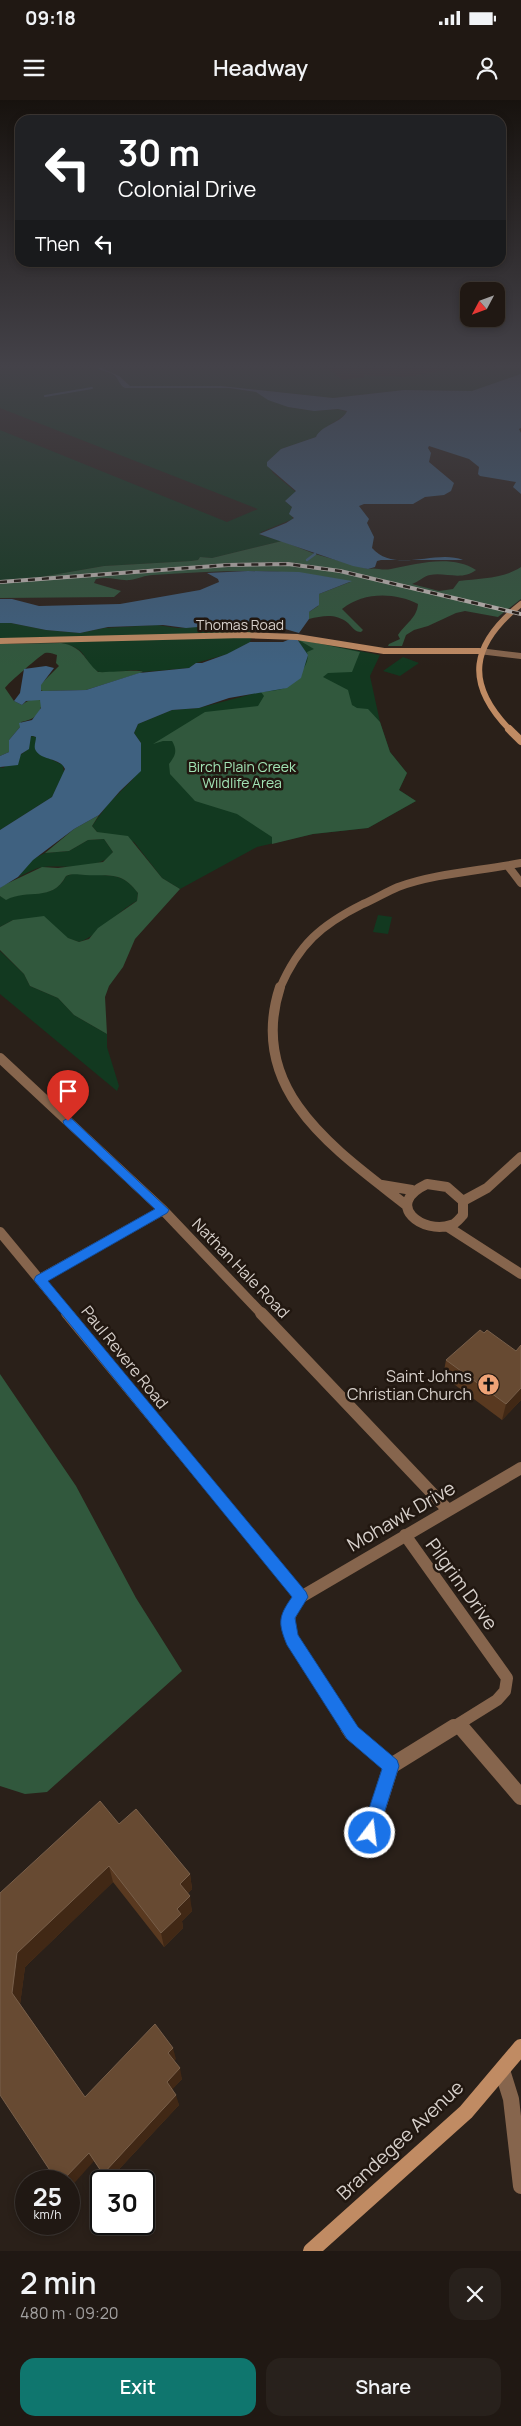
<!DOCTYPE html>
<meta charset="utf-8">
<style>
:root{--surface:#201813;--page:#28211c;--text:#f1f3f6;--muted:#a2a0a0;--line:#3d3733;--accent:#0f766e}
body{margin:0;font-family:Manrope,sans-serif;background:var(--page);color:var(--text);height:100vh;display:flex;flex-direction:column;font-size:19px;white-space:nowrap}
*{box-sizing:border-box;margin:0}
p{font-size:16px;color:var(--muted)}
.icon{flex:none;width:28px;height:28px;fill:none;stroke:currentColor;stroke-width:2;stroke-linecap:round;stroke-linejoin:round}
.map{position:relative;height:2151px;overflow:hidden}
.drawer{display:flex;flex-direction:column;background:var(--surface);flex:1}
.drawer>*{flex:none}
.top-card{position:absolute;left:15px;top:15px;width:491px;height:152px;border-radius:15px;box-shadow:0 2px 8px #0003,0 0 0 1px var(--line);background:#202124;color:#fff;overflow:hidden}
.needle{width:32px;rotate:229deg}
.fabs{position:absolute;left:460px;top:182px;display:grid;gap:10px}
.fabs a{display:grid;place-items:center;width:45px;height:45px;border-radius:10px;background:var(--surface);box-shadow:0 2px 8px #0003,0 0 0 1px var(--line);font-size:25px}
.speed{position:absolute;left:15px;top:2070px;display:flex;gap:10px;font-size:25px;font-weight:700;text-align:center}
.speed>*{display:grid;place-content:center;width:65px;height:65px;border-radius:50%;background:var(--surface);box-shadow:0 2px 8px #0003,0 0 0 1px var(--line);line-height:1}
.speed small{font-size:12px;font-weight:400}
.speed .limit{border:2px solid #111;border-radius:8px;background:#fff;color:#111}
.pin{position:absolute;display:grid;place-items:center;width:42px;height:42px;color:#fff;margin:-51px -21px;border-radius:50% 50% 50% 0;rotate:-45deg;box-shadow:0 0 5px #0007}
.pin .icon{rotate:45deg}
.me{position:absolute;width:55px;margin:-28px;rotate:15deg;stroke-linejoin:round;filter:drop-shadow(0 0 4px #0008)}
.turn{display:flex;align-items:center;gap:18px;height:105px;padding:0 20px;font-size:22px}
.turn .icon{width:65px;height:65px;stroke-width:2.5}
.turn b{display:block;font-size:35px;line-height:42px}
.then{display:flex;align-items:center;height:48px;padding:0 20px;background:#0003;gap:10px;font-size:19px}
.round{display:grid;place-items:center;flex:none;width:52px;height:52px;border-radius:15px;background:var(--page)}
.summary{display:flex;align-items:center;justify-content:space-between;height:85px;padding:0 20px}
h1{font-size:30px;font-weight:600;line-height:38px}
.button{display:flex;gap:10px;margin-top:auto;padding:10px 20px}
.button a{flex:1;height:58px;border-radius:15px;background:var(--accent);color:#fff;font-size:20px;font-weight:600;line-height:58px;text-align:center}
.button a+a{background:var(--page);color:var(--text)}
.status{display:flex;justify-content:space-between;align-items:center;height:35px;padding:0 25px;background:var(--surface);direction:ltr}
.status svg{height:14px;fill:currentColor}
header{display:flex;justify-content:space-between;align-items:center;height:65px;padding:0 20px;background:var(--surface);font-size:22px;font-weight:600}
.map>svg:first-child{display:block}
.green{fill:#123920}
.forest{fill:#31583d}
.water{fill:#3f6180}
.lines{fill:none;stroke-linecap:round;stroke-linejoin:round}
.stream-far1{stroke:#3f6180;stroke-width:2}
.stream{stroke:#3f6180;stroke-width:2.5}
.street-far4{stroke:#86654d;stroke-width:6}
.street-far3{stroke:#86654d;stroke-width:8}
.street-far2{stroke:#86654d;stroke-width:10}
.street-far1{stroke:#86654d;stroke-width:12}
.street{stroke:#86654d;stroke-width:16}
.secondary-far2{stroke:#c08b63;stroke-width:6}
.secondary-far1{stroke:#c08b63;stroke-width:8}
.secondary{stroke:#c08b63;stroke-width:16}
.rail-casing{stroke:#c4bdb8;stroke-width:4}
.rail{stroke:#211710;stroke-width:2.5;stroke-dasharray:7;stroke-linecap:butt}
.wall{fill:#593920}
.shaded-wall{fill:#412815}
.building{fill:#674a32;stroke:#785f4a}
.route{fill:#1a73e8;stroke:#114b97}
.labels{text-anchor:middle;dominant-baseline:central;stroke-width:5;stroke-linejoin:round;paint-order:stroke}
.far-street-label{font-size:14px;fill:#d7d0cb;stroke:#211710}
.far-park-label{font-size:14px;fill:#a2e4b5;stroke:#211710}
.street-label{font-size:16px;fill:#d7d0cb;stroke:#211710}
.poi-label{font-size:16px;fill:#d7d0cb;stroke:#211710;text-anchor:end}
.near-street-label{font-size:19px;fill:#d7d0cb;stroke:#211710}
</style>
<div class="status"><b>09:18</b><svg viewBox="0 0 49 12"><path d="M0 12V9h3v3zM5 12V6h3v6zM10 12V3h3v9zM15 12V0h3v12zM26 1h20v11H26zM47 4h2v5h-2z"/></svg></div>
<header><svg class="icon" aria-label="menu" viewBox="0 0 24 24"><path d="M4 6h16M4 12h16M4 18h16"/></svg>Headway<svg class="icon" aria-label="person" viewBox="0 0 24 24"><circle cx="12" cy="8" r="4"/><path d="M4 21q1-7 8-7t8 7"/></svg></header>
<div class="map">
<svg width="521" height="2151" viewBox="0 0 521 2151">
<rect width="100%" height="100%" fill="#2a2019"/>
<!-- green -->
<path class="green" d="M0 265H95C99 272 107 270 114 275 119 279 119 285 125 288H229L256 292 288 307 314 311 338 309 347 312C340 321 320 328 316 337L281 349 267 362 273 373 296 392 285 401 292 407 290 412 293 419 261 432 260 435 282 441 212 458 200 457 198 460 191 461 104 466 0 484V330L227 422 258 409 0 308Z
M97 265H317L333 272 342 280 365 277 363 275 404 277 447 270 444 265H521V274L508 280 472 291 404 290 333 298 221 286H130L119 276 101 269Z
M0 523H11L46 530 80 533 104 528 157 525 177 528 227 525 253 531 250 542 228 554 196 563 189 568 143 572C136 566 111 576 99 572 89 569 87 556 79 550 59 536 23 543 0 544Z
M297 541H308L380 555 370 576 380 622 390 652 407 673 399 690 416 701 368 728 313 734 257 747 180 789 162 778 134 742 97 732 92 726 108 704 133 679 140 653 141 643 134 633 138 624 172 610 199 608 252 594 299 546Z
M403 557 419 563 400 576 383 571Z
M31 636 36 637 38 653 63 665 64 673 52 697 0 730V667L3 668 27 650Z
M104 739 113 752C100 772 63 765 43 767 35 768 26 774 18 777L33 759 45 753 69 751 88 740Z
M75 773C101 779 120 767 138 793L137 801C117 811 97 837 79 842L13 820 0 827V796L6 799C28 788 53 802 66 776Z
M378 815 392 817 388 834 373 832Z
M0 851 24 874 30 886 58 898 74 915 107 934V947L119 986 117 991 0 894Z"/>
<!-- forest -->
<path class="forest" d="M282 441 315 454 368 469C377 467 381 471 391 469 417 464 451 454 476 470 462 481 445 472 430 475 424 476 418 482 412 484L439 491 453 489 459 481C480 478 503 479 521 467V499L498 517 465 511 456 513 428 526 414 530 406 535 402 546H388L389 544 400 539 398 535C405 524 417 518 418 504 394 492 363 492 342 509L363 530 361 532C355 532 352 527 348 523 335 513 323 516 309 519V512L318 506 319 494 350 482C284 466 220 471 153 475 145 475 138 479 130 480 119 481 108 476 96 479L94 483 121 491 114 497 0 498V484L104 466 191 461 198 460 200 457 212 458Z
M297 539 360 552 352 572 328 573 323 577 348 590 352 605 357 608 368 609 380 622 390 652 407 673 399 690 416 701 368 728 313 734 272 744V737L237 714 195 701 170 674 169 664C175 656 178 651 172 641H163L153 644 205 612 258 606 264 596 261 592C282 590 290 590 302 571 306 565 309 560 307 552L314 549Z
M61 543C84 547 83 559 98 572 108 573 138 569 143 572L86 590 43 591 40 590V585L59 566 56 563 57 555C53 554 50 552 45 553 42 554 7 584 5 588L14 601 22 605C27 600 35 598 42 601 41 615 33 620 21 622L20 627 9 640V652L0 656V544Z
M99 715 92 726 97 732 128 736 162 778 180 789 135 839 123 867 109 886 105 897 107 934 74 915 58 898 30 886 24 874 0 850V827L13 820 44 816 68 838 79 842 89 839 98 828 137 801 138 793C122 771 109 776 85 775 78 775 74 773 66 776 52 803 28 788 6 800L0 796V788L4 785 42 767 58 768 103 762 113 752 104 739 88 740 69 751 45 753 74 729Z
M0 1274 76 1386 136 1498 182 1571 47 1692 25 1694 0 1686Z"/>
<!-- water -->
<path class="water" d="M95 265 119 276 130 286H221L333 298 404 290 472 291 521 274V328L519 329 521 333V394L513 387 516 382 480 376 478 374 479 367 469 359 429 346 428 348 431 353 429 362 454 383 451 391 444 395 425 397 413 404H364L359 406 369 419 367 423 374 437 372 448C395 474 436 449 463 460H381L377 461 375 467 368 469 353 466 259 434 286 423 294 418 289 414 292 407 285 401 296 391 267 366V362L281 349 316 337C321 325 342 323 347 311L338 309 314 311 288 307 268 300 256 292 229 288H125C119 285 119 279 114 275 107 270 99 272 95 265Z
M248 471 299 472 352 481 319 494V505L309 512V519L299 533 285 529 253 531 222 525 186 528 163 525 108 527 80 533 46 530 11 523H0V499H12L39 506 120 504 200 490 219 482 218 479 207 473Z
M290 539H297L308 555 301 578 287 588 229 598 199 608 172 610 138 624 134 633 141 643V671L120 691 99 715 74 729 33 760 18 777 0 788V730L52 697 65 669C60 657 40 661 35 649 34 645 36 641 36 637L33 636H31L29 649 21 654 18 665 0 667V656L9 652V640L20 627 19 623 32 620 41 608 40 600 26 601 22 605 14 601 20 593 24 569 46 566 54 568 41 585V591L86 590 139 573 189 568 196 563H202L227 554 250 542H283Z"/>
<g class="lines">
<!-- stream-far1 -->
<path class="stream-far1" d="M497 266 509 265
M45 296 92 288"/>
<!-- stream -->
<path class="stream" d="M307 460 315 454"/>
<!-- street-far4 -->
<path class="street-far4" d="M479 551 521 556"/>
<!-- street-far3 -->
<path class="street-far3" d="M508 766 521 783
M280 888C299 844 321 825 363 804 375 799 386 792 398 787 436 773 481 771 521 763"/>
<!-- street-far2 -->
<path class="street-far2" d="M280 887C246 991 336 1050 406 1105
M0 958 163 1110 262 1214
M427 1084 447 1087 463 1101V1115C460 1118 456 1124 451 1125 424 1135 382 1105 427 1084Z
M382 1085 412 1090
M463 1101 487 1088 521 1057
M448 1127 521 1174
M0 1132 68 1214
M40 1179 163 1110"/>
<!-- street-far1 -->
<path class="street-far1" d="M67 1213 301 1497
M261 1213 448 1410
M405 1435 507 1578 505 1591 497 1600 452 1628
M460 1625 463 1628
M349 1628C337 1609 289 1543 289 1525 288 1514 295 1505 301 1497L521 1368"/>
<!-- street -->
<path class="street" d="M348 1627 352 1633 391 1666
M461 1627 521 1697
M370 1733 391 1666 454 1627
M502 1970 511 1999 521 2086"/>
<!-- secondary-far2 -->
<path class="secondary-far2" d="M0 541 244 535 297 537 384 551H479
M510 630C464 583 471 544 521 504"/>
<!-- secondary-far1 -->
<path class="secondary-far1" d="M509 629 521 641"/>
<!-- secondary -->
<path class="secondary" d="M311 2151 466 2012 521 1947"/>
<defs>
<path id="rail" d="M0 482 228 465 288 464 340 471 521 514"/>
</defs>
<!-- rail casing -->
<use href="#rail" class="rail-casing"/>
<!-- rail -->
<use href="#rail" class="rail"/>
</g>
<!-- wall -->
<path class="wall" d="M484 1233 516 1251 521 1245V1300L502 1320 443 1276 446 1260Z
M119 1724 190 1774 192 1789 188 1793 192 1811 182 1821 183 1828 164 1847 113 1782 25 1867 20 1904 85 1997 176 1959 174 1960 182 1979 172 1989 179 2005 108 2081 94 2061 0 1995V1793Z"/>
<!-- shaded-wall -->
<path class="shaded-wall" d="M521 1284V1300L502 1320 506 1304Z
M109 1766 113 1782 25 1867 20 1905 12 1893 17 1853Z
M190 1774 192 1789 182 1799 180 1784Z
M190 1796 192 1811 182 1821 183 1828 164 1847 161 1833 177 1809Z
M173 1948 176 1959 171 1964 168 1953Z
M180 1968 182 1979 170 1992 167 1982Z
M176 1995 179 2005 108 2081 103 2074Z
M89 2053 94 2061 69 2089V2081H62Z"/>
<!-- building -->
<path class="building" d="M480 1230 484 1233 487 1230 516 1251 521 1245V1288L506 1304 446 1260Z
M100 1701 119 1724 136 1709 190 1774 180 1784 190 1796 177 1809 181 1814 161 1833 109 1766 17 1853 12 1893 85 1997 155 1924 173 1948 168 1953 180 1968 167 1982 176 1995 103 2074 89 2053 62 2081H57L0 1995V1793Z"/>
<!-- sky -->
<linearGradient id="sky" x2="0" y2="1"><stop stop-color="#17120e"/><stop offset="0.47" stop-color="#444249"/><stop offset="1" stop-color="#444249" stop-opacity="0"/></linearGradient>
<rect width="521" height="566" fill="url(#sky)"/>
<!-- route -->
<path class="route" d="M68 1018 72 1019 169 1110 167 1113 48 1181 306 1492 308 1497 295 1518 298 1535 358 1627 397 1660 399 1666 376 1739 370 1741 364 1739 361 1733 382 1669 347 1639 287 1545C278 1523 278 1517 292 1497L34 1180 36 1176 155 1109 64 1024 63 1021Z"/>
<!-- icons -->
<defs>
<symbol id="church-disc" viewBox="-11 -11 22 22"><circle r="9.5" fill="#efa377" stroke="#211710"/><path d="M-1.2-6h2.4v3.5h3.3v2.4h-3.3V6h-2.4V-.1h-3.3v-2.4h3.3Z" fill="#111"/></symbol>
</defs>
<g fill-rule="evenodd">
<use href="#church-disc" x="476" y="1272" width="25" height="25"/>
</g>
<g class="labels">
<!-- far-street labels -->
<g class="far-street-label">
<text x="240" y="524">Thomas Road</text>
</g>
<!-- far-park labels -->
<g class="far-park-label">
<text x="242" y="666">Birch Plain Creek<tspan x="242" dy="16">Wildlife Area</tspan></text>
</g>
<!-- street labels -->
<g class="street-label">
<text transform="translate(241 1168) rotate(46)">Nathan Hale Road</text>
<text transform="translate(125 1257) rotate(51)">Paul Revere Road</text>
</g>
<!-- poi labels -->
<g class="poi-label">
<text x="472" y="1276">Saint Johns<tspan x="472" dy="18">Christian Church</tspan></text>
</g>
<!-- near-street labels -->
<g class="near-street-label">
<text transform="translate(401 1416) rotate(-30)">Mohawk Drive</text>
<text transform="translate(462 1484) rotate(54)">Pilgrim Drive</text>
<text transform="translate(400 2040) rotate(-43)">Brandegee Avenue</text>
</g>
</g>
</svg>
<div class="fabs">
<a><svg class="needle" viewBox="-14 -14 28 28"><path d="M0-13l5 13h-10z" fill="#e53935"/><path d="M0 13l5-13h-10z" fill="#a2a0a0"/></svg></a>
</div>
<div class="speed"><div>25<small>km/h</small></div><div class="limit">30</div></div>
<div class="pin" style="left:68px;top:1021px;background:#d93025"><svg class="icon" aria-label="arrive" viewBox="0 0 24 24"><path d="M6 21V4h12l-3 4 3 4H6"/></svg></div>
<svg class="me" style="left:370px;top:1733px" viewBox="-20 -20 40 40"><circle r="17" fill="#1a73e8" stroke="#fff" stroke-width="3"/><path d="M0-11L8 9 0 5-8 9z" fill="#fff"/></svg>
<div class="top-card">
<div class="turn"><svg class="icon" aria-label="left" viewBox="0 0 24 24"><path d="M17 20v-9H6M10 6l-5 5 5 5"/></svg><div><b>30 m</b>Colonial Drive</div></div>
<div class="then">Then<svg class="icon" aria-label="left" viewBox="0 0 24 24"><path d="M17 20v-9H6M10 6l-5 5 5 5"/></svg></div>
</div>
</div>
<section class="drawer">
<div class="summary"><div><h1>2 min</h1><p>480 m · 09:20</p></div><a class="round"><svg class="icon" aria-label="close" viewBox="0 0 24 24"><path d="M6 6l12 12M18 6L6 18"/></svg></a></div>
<div class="button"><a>Exit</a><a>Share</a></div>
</section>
